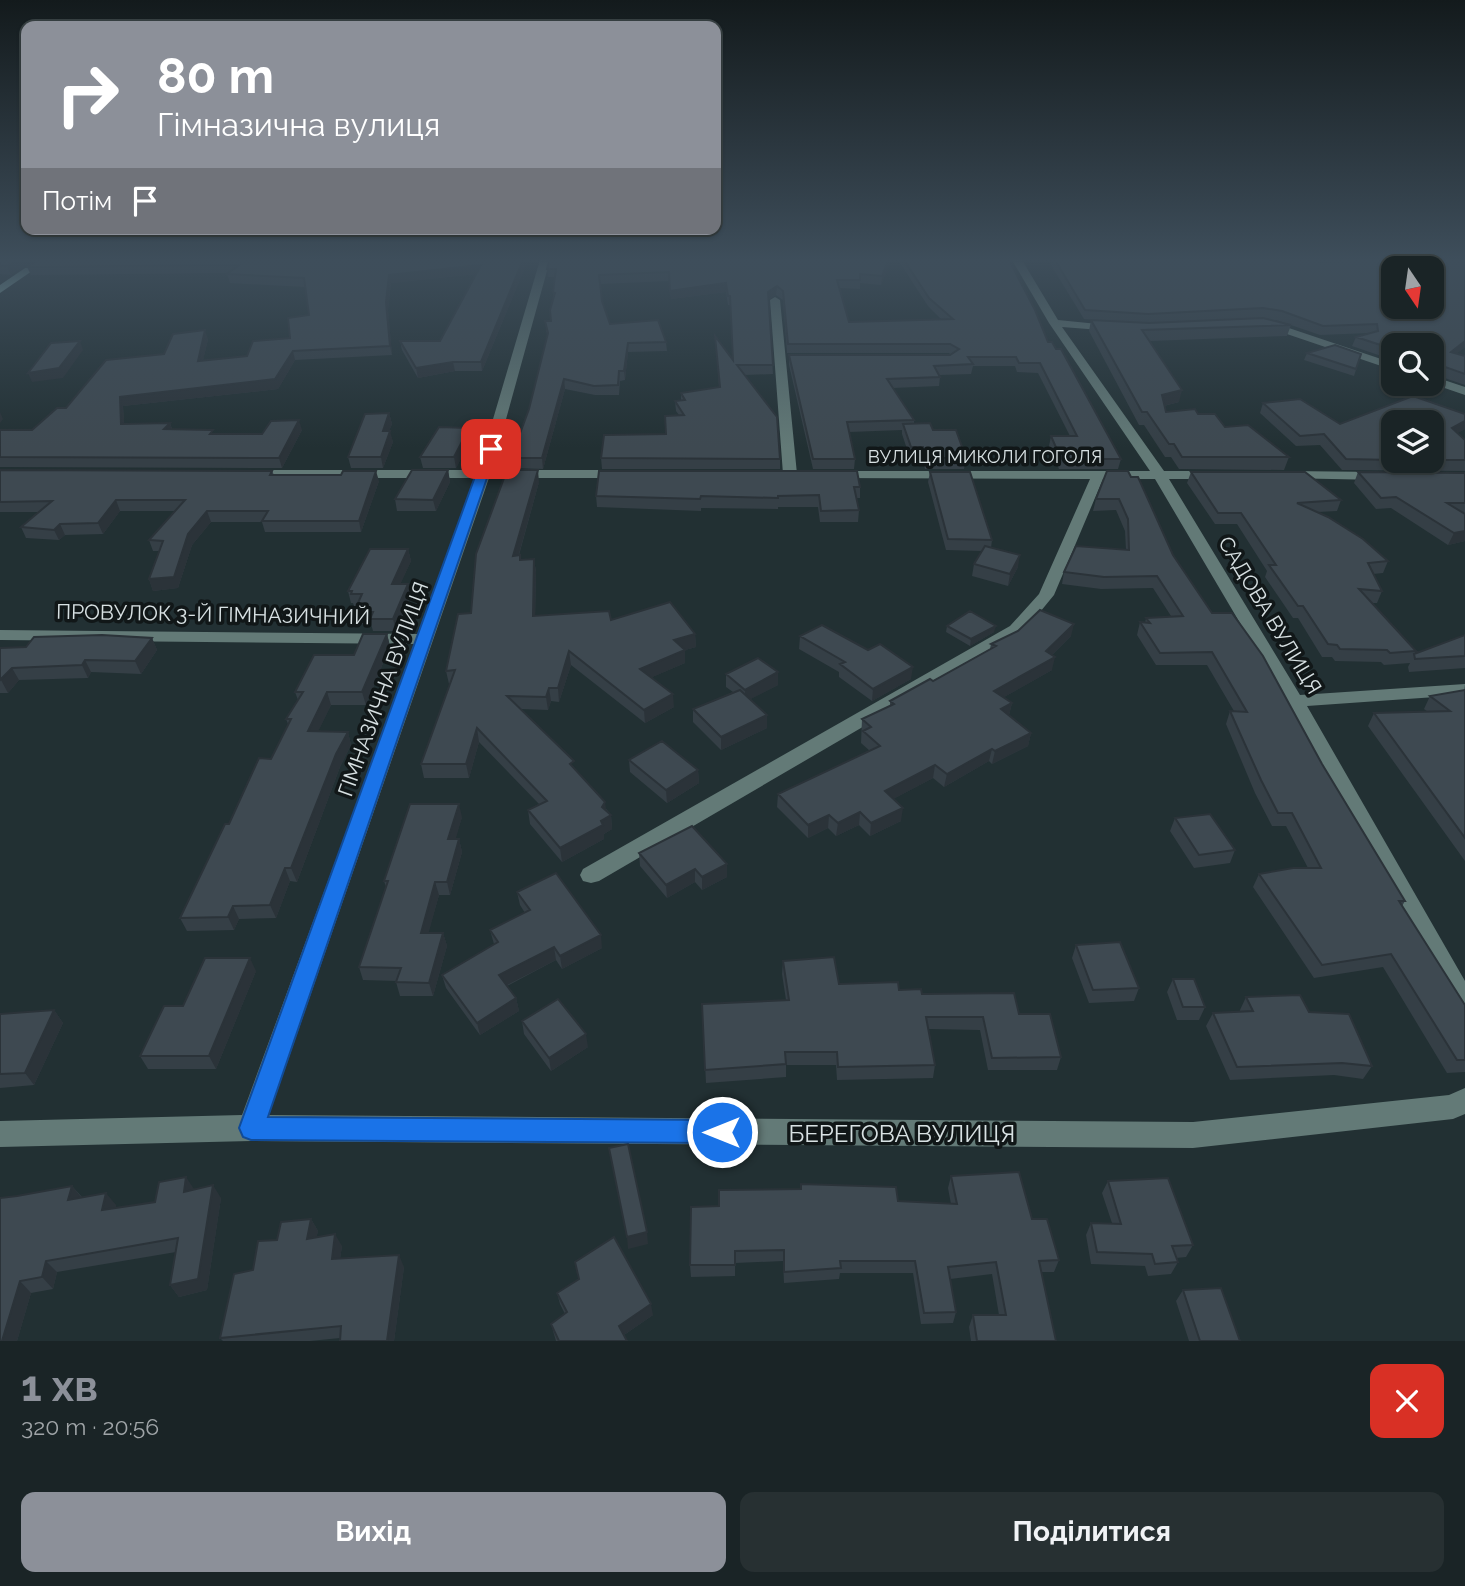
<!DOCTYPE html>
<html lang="uk">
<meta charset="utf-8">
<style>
:root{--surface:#1a2426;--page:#273032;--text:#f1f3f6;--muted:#9fa4a7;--line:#384143;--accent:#8c9099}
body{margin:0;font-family:Raleway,sans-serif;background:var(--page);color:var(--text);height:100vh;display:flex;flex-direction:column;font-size:26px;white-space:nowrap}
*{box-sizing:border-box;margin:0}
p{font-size:23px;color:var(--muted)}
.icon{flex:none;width:38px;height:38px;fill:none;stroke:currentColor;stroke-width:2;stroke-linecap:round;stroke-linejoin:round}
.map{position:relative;height:1341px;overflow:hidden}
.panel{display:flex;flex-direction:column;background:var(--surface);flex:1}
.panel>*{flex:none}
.top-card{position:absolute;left:21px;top:21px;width:700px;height:214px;border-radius:14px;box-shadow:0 2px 5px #0004,0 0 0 2px var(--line);background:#8c9099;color:#fff;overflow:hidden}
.needle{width:46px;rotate:167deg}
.buttons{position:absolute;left:1381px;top:256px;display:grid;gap:14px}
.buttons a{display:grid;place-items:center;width:63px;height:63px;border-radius:14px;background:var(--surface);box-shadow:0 2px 5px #0004,0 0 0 2px var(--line);font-size:35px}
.pin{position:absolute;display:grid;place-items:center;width:60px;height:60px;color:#fff;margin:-30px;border-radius:14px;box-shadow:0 4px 10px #0006}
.me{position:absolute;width:77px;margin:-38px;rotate:270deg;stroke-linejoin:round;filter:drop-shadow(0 0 5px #0008)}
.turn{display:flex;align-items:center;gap:24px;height:147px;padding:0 21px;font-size:32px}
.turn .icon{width:91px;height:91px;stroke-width:2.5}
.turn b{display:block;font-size:49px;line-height:60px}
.then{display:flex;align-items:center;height:66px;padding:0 21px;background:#0003;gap:14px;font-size:26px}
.round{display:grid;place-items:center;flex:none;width:74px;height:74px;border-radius:14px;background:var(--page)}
.overview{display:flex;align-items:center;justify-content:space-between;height:119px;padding:0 21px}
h1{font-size:42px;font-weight:700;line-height:52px;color:var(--accent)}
.cta{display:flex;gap:14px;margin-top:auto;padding:14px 21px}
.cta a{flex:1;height:80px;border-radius:14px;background:var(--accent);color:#fff;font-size:28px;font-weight:700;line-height:80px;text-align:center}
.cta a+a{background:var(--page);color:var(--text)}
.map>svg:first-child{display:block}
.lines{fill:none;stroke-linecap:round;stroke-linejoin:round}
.minor{fill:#637a77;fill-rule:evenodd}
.major{fill:#96c6c0;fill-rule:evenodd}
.wall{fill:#353f46;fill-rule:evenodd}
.shaded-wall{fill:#2b3339}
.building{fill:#3e4951;stroke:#2b3339;stroke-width:2;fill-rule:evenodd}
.route{fill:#1a73e8;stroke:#114b97;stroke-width:2}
.labels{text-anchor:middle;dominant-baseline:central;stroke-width:7;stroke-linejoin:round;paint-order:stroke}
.far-street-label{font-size:18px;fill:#d8e1e3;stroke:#111718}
.street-label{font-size:21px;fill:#d8e1e3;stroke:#111718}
.near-street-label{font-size:24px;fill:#d8e1e3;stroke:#111718}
</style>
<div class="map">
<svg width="1465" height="1341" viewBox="0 0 1465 1341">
<rect width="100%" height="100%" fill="#223033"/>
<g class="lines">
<!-- minor -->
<path class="minor" d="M540 260H550L492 470H622L629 474 622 478H489L269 1115 1193 1122 1449 1095 1465 1088V1114L1453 1119 1193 1148 251 1141 0 1147V1121L242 1115 415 644 0 640V630L419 634 476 478H251L244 474 251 470H478Z
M1012 260H1022L1058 320 1118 326V330L1114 331 1062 327 1164 471H1213L1220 475 1213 479H1169L1300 695 1465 684 1464 695 1307 706 1465 981V1013L1456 1010 1286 701 1155 479H1103L1054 595 1022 634 599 881 591 883 583 881 580 875 583 869 1010 626 1039 594 1090 479 835 478 828 474 830 471H1150L1049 323Z
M775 297 780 300 797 474 790 478 783 474 770 300Z
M1263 322H1271L1393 363V370L1263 326Z
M1432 376 1465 387V395L1430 383Z
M1287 471 1381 472 1388 476 1381 480 1282 478V472Z"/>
<!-- major -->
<path class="major" d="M37 260H48L0 293V285Z"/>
</g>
<!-- wall -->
<path class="wall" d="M0 260H32L11 275 0 274Z
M528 260 482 371H455L418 378 402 350 400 341H440L476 274 391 283 388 310 392 355 295 360 278 389 123 406 124 424 170 423 172 429 214 434H262L302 430 282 468 0 467V430H32L66 408 164 354 208 339 203 360 247 356 290 338 309 315 305 287 230 283 227 274 229 273 31 275 27 267Z
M891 260 881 285 860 283V289L840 288 849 322 942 320 928 306 898 260H1009L1048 342 1121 459 1118 469H1059L1049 446 1051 436H1070L1038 373 1017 372 1015 366H973L971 374 939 375 940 377 939 386 893 388 914 420V423L933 430 966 458 964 469H925L922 458H910L902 434V430L849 432 855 459 854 469H813L789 365V355H951L949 353H787L783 300 776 295 768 300 773 374 744 375 780 459V469H602L601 458 666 434 679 415 676 411 675 401 681 400V393L719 387 715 336 733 360 730 305H728L726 292 671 299 669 281 600 284 602 301 610 324 666 342 667 351 628 352 625 380 620 381 619 395H595L565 389 543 469 513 468 511 458 529 409 547 335 545 321H551L555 277H548L547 269Z
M1052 260H1317L1465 347 1456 354 1465 356V385L1433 374 1432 375V345H1393V360L1352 346 1356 337 1370 333 1320 335 1279 321 1267 319 1291 325 1287 336 1150 341 1179 402 1164 406 1166 412 1198 414 1289 457 1284 470 1179 469 1171 457H1165L1144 425H1139L1089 331 1091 320 1136 323 1084 319 1051 265Z
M1307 353 1361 354 1354 376 1304 360Z
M1413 396 1465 414V429L1457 433 1465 440V471L1342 470 1320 445 1296 446 1260 413 1263 403 1300 399 1340 424ZM1393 422H1432V460H1393Z
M389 413 392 424 389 431 393 442 383 468H351L348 457Z
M471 439 456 468H423L420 457Z
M0 470 272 471 274 475 379 481 361 532H265L262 522H211L192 545 178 588 153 591 149 579 159 551H153L149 540 176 511H120L103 534 65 535 59 540 26 538 21 527 39 512H0Z
M448 470 450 482 436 511H397L395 499Z
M1107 471 1173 555 1212 613 1322 764 1405 901 1402 906 1465 1005V1072L1447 1073 1383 967 1314 978 1253 887 1259 874 1308 868 1286 826H1272L1255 793 1226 724 1230 711H1234L1207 665H1156L1137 635 1140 622 1145 623 1146 618 1171 616 1153 588 1101 589 1062 584 1064 572 1126 550 1125 531 1116 510 1093 511 1096 499Z
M930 472 992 540 991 548 1018 567 1008 586 972 576 974 564 982 551 946 550 928 482Z
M1191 472 1341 500 1337 511 1318 512 1388 561 1383 573 1373 574 1382 591 1377 603H1371L1416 651 1415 654 1465 635V668L1409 672 1408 667 1410 663 1384 665 1381 662 1335 661 1332 657H1322L1298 618H1293L1265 577 1267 571 1237 524H1215L1187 483Z
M1358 472 1465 473V541L1448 545 1391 508 1376 509 1354 483Z
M539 482 519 555H520L521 560 534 559 536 572 535 616 611 620 695 634 696 647 685 650V663L652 677 674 707 645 723 571 665 559 702 551 701 548 710 521 709 575 769 611 815 612 829 604 834V839L562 862 530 824 528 810 539 804 479 742 469 778H424L421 764 450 684H449L446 671 471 613Z
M860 487V498H856L859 510 858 522H820L818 507H778V509L701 508V511L597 507 596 496Z
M408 549 411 561 400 584H408L411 596 396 631H373L371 624H358L354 612 357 606H354L353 603H351L348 591Z
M947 626 994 632 970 646 946 632Z
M387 634 390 646 366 705H331L318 731 348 732 351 745 340 767 297 882 290 881 276 918 239 919 234 930 187 931 180 918 271 759 288 724 286 719 298 700 295 692Z
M800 636 911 679 872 701 839 677V672L799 649Z
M1071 636 1052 655V670L1004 697 1012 703 1009 715 1031 733 1028 746 992 764 989 761 944 787 933 778 893 799 901 821 870 836 859 825 836 836 828 828 808 838 777 807 778 794 870 751 861 743 862 719 890 706V701L933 681 990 649 991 644Z
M152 638 157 650 141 674 91 672 88 678 19 680 8 693H0V648L26 647Z
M726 674 778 685 750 699 767 728 721 750 693 722V709L733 692 726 687Z
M1465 690V861L1368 726 1374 713 1428 712 1424 709 1430 696Z
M629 760 698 770 699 783 667 803 630 772Z
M462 817 455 839H459L462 852 450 895H439L428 933H443L447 946 433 996H400L396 982 397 981 363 980 359 967 386 887 384 881Z
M1175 818 1235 850 1230 863 1194 868 1170 831Z
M639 853 727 864V877L702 890 695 882 667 898 640 866Z
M517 892 602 948 562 969 556 960 507 986 516 998 519 1011 480 1035 446 988 442 975 494 944 490 930 525 913 520 905Z
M1076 945 1139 988 1134 1001 1089 1003 1072 958Z
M783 961 839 984 899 990 1019 1014 1061 1057 1057 1070H988L980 1030 929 1029 935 1065 933 1078 837 1080 836 1065H786V1077L706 1083 702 1004 786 1000 782 974Z
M256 971 216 1069H148L140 1056Z
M1173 979 1205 1007 1199 1020H1177L1167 992Z
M1246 997 1309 1012 1372 1066 1363 1079 1334 1075 1230 1080 1206 1026 1213 1013 1240 1012V1010Z
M54 1010 63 1023 34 1085 0 1088V1014Z
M522 1021 588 1047 551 1071 524 1034Z
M951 1176 1032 1219 1059 1260 1054 1272H1041L1056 1341H971L969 1327 973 1315H999L992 1274 950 1279 956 1312 953 1323 921 1324 913 1273H840L839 1279 784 1283 783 1261 735 1263V1276L691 1277 690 1265 719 1206 800 1189 801 1184 898 1201 951 1204 948 1188Z
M1108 1181 1193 1245 1186 1257 1176 1258 1178 1262 1171 1274 1148 1276 1145 1266 1091 1264 1086 1235 1091 1223H1112L1102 1193Z
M72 1186 82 1197 116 1205 115 1208 155 1202 194 1189 221 1198 207 1290 179 1297 170 1285 176 1252 57 1272 53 1289 31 1293 17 1341H0L17 1196Z
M311 1219 318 1231 316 1238 342 1246 340 1259 404 1267 394 1341H340V1338L310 1341H223L220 1338 277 1240Z
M1183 1290 1240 1341H1189L1176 1301Z
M557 1293 653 1315 624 1335 627 1341H556L551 1324 565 1314 560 1304Z"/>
<!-- shaded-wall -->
<path class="shaded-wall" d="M17 260H32L11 275 7 266Z
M523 260H528L482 371 481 362Z
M888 260H891L881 285 882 276Z
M481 265 482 273 391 283 388 310 392 355 390 346 386 302 389 275Z
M726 283V292L671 299 670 291Z
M777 286 776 295 767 300 768 292Z
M205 330 208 339 201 370 198 361Z
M80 341 83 350 63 378 32 382 28 373Z
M1465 341V347L1447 361 1451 352Z
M628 343V352L625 380 624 371Z
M293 351 295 360 278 389 123 406 125 434 121 424 120 397Z
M453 362 455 371 418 378 416 368Z
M1437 364 1433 374 1432 375 1433 367Z
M564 379 565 389 543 469 542 458Z
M1182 390 1179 402 1159 407 1162 395Z
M0 412 3 419 0 423Z
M389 413 392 424 385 442 383 431Z
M299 420 302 430 282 468 279 458Z
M1465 421V429L1447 439 1452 428Z
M170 423 173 433 164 429Z
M469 428 471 439 456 468 454 457Z
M390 431 393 442 383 468 381 457Z
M448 470 450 482 436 511 433 500Z
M538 470 539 482 515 568 513 556Z
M376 471 379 481 361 532 359 521Z
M116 500 120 511 103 534 98 523Z
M207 511 211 522 192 545 178 588 153 591 149 579Z
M60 524 65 535 59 540 54 530Z
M1465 531V541L1448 545 1454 533Z
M408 549 411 561 395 596 392 584Z
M1020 555 1018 567 1008 586 1010 574Z
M534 559 536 572 535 629 533 616Z
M408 584 411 596 396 631 393 619Z
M1074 624 1071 636 1043 664 1046 651Z
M996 626 994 632 970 646 971 639Z
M387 634 390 646 366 705 362 692Z
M695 634 696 647 685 650V663L641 682 640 669 674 640Z
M152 638 157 650 141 674 135 661Z
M569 651 571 665 559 702 558 688Z
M1055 657 1052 670 992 704 994 691Z
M85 660 91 672 88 678 82 665Z
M913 667 911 679 872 701 873 689Z
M12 668 19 680 8 693 1 680Z
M778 672V685L745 702V690Z
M549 688 551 701 548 710 546 697Z
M327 692 331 705 312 744 308 731Z
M673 694 674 707 645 723 644 710Z
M1012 703 1009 715 1001 709Z
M767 715V728L721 750V737Z
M477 728 479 742 469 778 466 764Z
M348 732 351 745 340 767 297 882 291 868 336 754Z
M1031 733 1028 746 992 764 995 751Z
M992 749 989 761 944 787 947 774Z
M935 765 933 778 884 804 885 791Z
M698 770 699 783 667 803 666 790Z
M605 802 607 816 611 815 612 829 604 834V839L562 862 560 848 601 821 602 807Z
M459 804 462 817 452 852 448 839Z
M903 808 901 821 870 836 871 823Z
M860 812 859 825 836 836 838 823Z
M829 815 828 828 808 838V825Z
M459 839 462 852 450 895 447 882Z
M727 864V877L702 890V877Z
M285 868 290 881 276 918 270 905Z
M695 869V882L667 898 666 885Z
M435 882 439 895 425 946 421 933Z
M233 906 239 919 234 930 228 917Z
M443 933 447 946 433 996 429 983Z
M601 935 602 948 562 969 560 956Z
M554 947 556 960 501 988 499 975Z
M250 958 256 971 216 1069 209 1056Z
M516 998 519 1011 480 1035 477 1023Z
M54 1010 63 1023 34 1085 25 1073Z
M586 1034 588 1047 551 1071 549 1058Z
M186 1177 194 1189 184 1192Z
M213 1185 221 1198 207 1290 179 1297 170 1285Z
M72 1186 82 1198 68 1200Z
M106 1193 116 1205 111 1222 102 1210Z
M311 1219 318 1231 314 1251 307 1239Z
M647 1232 648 1244 628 1249 627 1237Z
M335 1234 342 1246 338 1271 332 1259Z
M399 1255 404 1267 394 1341H387Z
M46 1261 57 1272 53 1289 42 1277Z
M20 1281 31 1293 17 1341H2Z
M651 1304 653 1315 621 1337 619 1326Z"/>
<!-- building -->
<path class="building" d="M0 260H17L7 266H0Z
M37 260H523L481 362H453L416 368 400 341H440L481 265 389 275 386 302 390 346 293 351 275 379 120 397 121 424 170 423 164 429 213 430 210 434H262L271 421 299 420 279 458 0 457V430H32L57 408H66L106 360 164 354 173 334 205 330 198 361 247 356 253 341 290 338 288 318 309 315 304 278 227 274 239 265 27 267Z
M549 260H888L882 276 860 274V280H837L849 322 953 319 929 298 904 260H1009L1035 310 1048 342H1052L1056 349H1061L1121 459H1061L1051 436H1077L1040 363H1019L1016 357H968L973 364 934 366 940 377 887 379 914 420 847 422 855 459H813L789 355H950L959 349 950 344H788L783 291 777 286 768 292 773 365H737L777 417 780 459 601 458 604 435 666 434 665 416 684 415 675 401 685 400 681 393 720 387 715 336 733 360 730 296H728L726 283 670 291 669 272 599 275 602 301 610 324 658 320 666 342 628 343 624 371H619L618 385 594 386 564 379 542 458H511L529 409 548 333 545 321H551L550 310 555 293 553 292 556 269H547Z
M1055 260H1317L1319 262 1374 260H1465V341L1451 352 1465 356V374L1437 364 1433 367H1432V345H1393V349L1356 337 1378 331 1377 324 1323 326 1282 311 1263 308 1148 314 1085 310ZM1393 268H1432V306H1393Z
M1263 318 1291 325 1142 330 1182 390 1162 395 1166 412 1195 409 1198 414H1215L1225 427 1248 425 1289 457H1182L1174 444H1169L1147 412H1142L1091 320 1149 323Z
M80 341 59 368 28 373 51 343Z
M1335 345 1361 354 1356 369 1307 353Z
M1413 396 1465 414V421L1452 428 1465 440V460H1432V422H1393V460L1346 459 1324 434 1300 436 1263 403 1300 399 1340 424Z
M389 413 383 431H390L381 457H348L365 414Z
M930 423 933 430H956L966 458H926L923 447H911L903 424Z
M439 427 469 428 454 457H420Z
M0 470 272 471 270 475H341L343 471H376L359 521H262L268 511H207L188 534 174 577 149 579 163 541 149 540 185 500H116L98 523 60 524 54 530 21 527 52 501 0 502Z
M412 470H448L433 500 395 499Z
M507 470H538L513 556 520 555V560L534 559 533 616 609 611 611 620 670 602 695 634 674 640 685 650 640 669 673 694 644 710 569 651 558 688H549L546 697 507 696 574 761 570 764 605 802 602 807 611 815 601 821 603 825 560 848 528 810 547 801 477 728 466 764H421L455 670 446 671 458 614 471 613 476 554Z
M599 471H857L860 487H854L859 510 821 511 819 495 778 496V498L701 496 700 499 596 496Z
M1107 471H1128L1131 477H1138L1173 555 1212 613H1232L1263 656 1322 764 1405 901H1399L1465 1005V1060H1457L1391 954 1322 965 1259 874 1293 868H1321L1292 813H1278L1261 780 1230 711 1247 712 1212 652 1160 653 1140 622 1150 623 1146 618 1183 616 1157 576 1104 577 1064 572 1076 546 1129 550 1128 519 1119 499H1096Z
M930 472H970L992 540 948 539Z
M1191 472H1305L1341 500 1297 503 1328 517 1363 539 1388 561 1368 563 1382 591 1359 589 1416 651 1390 653 1387 650 1340 649 1337 645 1328 644 1303 606H1298L1269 565H1276L1241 513H1218Z
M1358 472 1465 473V503H1447L1465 514V531L1454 533 1396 497 1381 498Z
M985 546 1020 555 1010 574 974 564Z
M370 549H408L392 584H408L393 619H370L373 612H354L362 594H351L352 591H348Z
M1040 610 1074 624 1046 651 1055 657 994 691 1012 703 1001 709 1031 733 995 751 992 749 947 774 935 765 885 791 903 808 871 823 860 812 838 823 829 815 808 825 778 794 880 746 863 731 871 727 862 719 894 704 890 701 930 679 933 681 996 646 991 644 1018 631Z
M970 611 996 626 971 639 947 626Z
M822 625 868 650 880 644 913 667 873 689 840 664 845 662 800 636Z
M363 634H387L362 692H327L308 731 348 732 336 754 291 868H285L270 905 233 906 228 917 180 918 225 824H229L259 758 271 759 291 719H286L303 692H295L314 655H354Z
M102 635 152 638 135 661 85 660 82 665 12 668 0 680V648L26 647 34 637Z
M1465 635V656L1415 659 1414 654Z
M758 658 778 672 745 690 726 674Z
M740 690 767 715 721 737 693 709Z
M1465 690V838L1374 713 1450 711 1430 696Z
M662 741 698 770 666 790 629 760Z
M410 804H459L448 839H459L447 882H435L421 933H443L429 983 396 982 401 968 359 967 388 881H384Z
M1210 814 1235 850 1199 855 1175 818Z
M692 826 727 864 702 877 695 869 666 885 639 853Z
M556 873 601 935 560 956 554 947 499 975 516 998 477 1023 442 975 498 942 490 930 530 910 517 892Z
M1120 942 1139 988 1093 990 1076 945Z
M834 957 839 984 898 982 899 990 921 989 922 994 1014 993 1019 1014H1050L1061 1057 992 1058 983 1017H926L935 1065 838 1067 837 1052H785L786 1064 705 1070 702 1004 789 1000 783 961Z
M205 958H250L209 1056H140L164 1006H183Z
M1173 979H1194L1205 1007H1183Z
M1300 995 1309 1012 1349 1014 1372 1066 1342 1063 1237 1067 1213 1013 1253 1011 1246 997Z
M558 999 586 1034 549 1058 522 1021Z
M54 1010 25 1073 0 1074V1014Z
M628 1144 647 1232 627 1237 609 1148Z
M1019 1172 1032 1219H1047L1059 1260 1039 1261 1056 1341H977L973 1315H1006L996 1262 948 1267 956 1312 924 1313 915 1261H840L841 1268 784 1272V1250L735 1251V1265H690L691 1207 719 1206V1190L801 1189V1184L896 1187 898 1201 957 1204 951 1176Z
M186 1177 184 1192 213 1185 198 1279 170 1285 178 1238 46 1261 42 1277 20 1281 2 1341H0V1198L17 1196 72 1186 68 1200 106 1193 102 1210 155 1202 159 1182Z
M1168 1178 1193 1245 1172 1246 1178 1262 1155 1264 1152 1254 1097 1252 1091 1223 1121 1224 1108 1181Z
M311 1219 307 1239 335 1234 332 1259 399 1255 387 1341H340L341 1326 220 1338 234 1274 253 1270 258 1241 277 1240 281 1222Z
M614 1237 651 1304 619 1326 627 1341H559L551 1324 567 1312 557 1293 579 1279 575 1262Z
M1221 1288 1240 1341H1200L1183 1290Z"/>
<!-- sky -->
<linearGradient id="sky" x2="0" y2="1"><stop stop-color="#131a1c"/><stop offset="0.58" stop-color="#3e4e5b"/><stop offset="1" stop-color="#3e4e5b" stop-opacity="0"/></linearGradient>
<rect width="1465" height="448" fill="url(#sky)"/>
<!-- route -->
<path class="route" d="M491 445 497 449 268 1117 722 1120 731 1123 735 1132 731 1140 722 1143 251 1140 243 1137 239 1128 485 449Z"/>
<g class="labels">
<!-- far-street labels -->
<g class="far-street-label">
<text x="985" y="456">ВУЛИЦЯ МИКОЛИ ГОГОЛЯ</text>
</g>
<!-- street labels -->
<g class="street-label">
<text transform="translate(213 614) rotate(1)">ПРОВУЛОК 3-Й ГІМНАЗИЧНИЙ</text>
<text transform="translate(1270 615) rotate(59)">САДОВА ВУЛИЦЯ</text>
<text transform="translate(383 689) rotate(-70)">ГІМНАЗИЧНА ВУЛИЦЯ</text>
</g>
<!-- near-street labels -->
<g class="near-street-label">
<text x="902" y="1133">БЕРЕГОВА ВУЛИЦЯ</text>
</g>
</g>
</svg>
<div class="buttons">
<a><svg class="needle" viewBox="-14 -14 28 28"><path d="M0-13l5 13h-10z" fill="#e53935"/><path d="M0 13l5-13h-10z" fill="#9fa4a7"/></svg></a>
<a><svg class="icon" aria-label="search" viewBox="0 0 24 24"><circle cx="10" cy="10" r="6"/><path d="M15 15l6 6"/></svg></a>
<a><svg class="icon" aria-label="layers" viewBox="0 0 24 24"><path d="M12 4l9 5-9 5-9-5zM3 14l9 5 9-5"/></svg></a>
</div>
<div class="pin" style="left:491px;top:449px;background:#d93025"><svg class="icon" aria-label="arrive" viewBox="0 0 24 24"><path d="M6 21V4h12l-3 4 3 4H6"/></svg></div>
<svg class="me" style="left:722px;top:1132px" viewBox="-20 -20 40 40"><circle r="17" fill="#1a73e8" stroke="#fff" stroke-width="3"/><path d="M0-11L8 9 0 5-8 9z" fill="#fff"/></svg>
<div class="top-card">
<div class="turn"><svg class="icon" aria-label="right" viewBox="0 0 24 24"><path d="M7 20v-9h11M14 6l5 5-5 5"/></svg><div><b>80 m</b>Гімназична вулиця</div></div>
<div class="then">Потім<svg class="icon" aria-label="arrive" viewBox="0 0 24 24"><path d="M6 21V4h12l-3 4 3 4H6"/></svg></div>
</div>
</div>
<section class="panel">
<div class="overview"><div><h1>1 хв</h1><p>320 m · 20:56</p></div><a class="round" style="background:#d93025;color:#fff"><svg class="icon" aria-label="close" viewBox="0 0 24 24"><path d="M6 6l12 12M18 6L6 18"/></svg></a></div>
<div class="cta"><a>Вихід</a><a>Поділитися</a></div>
</section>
